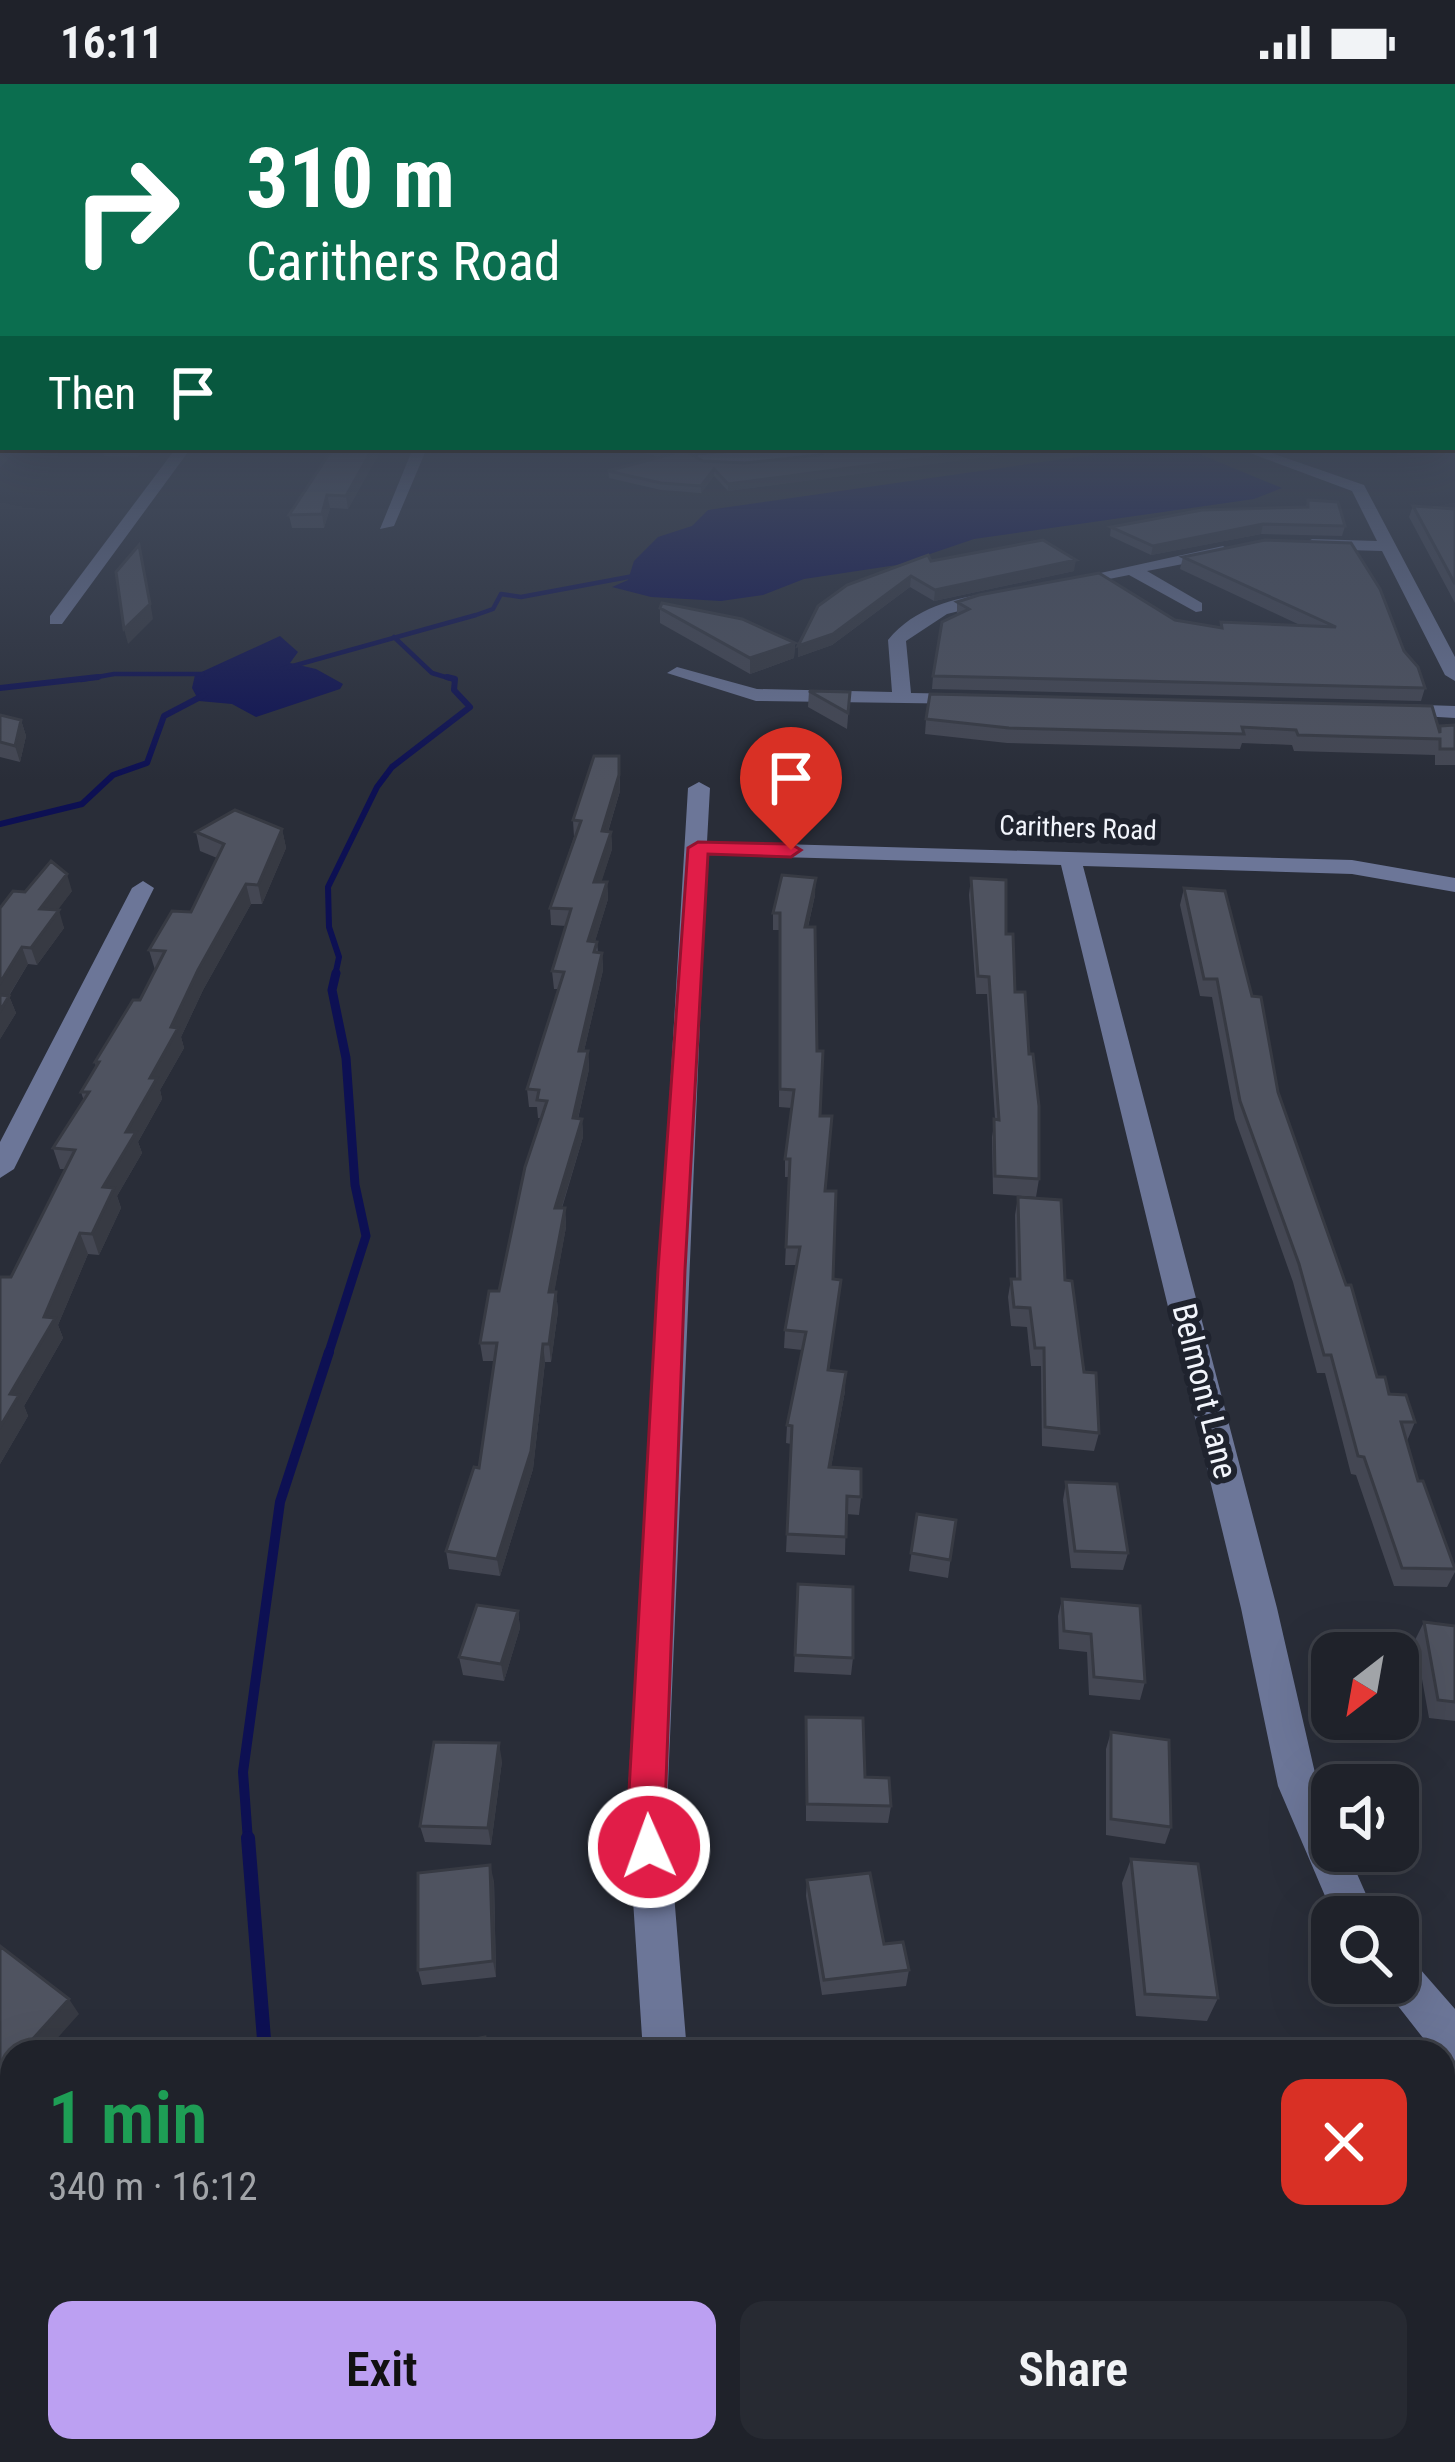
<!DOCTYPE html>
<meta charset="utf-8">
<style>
:root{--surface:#1f222a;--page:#272a32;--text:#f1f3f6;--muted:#a1a4a8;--line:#3c3f47;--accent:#bca0f2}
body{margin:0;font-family:"Roboto Condensed",sans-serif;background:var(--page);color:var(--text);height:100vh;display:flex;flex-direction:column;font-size:45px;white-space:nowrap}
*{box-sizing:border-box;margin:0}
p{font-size:39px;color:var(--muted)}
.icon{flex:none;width:66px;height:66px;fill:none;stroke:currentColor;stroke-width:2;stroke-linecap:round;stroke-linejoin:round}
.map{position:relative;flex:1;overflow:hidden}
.sheet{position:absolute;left:0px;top:1956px;width:1455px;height:423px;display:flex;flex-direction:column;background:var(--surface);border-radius:36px 36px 0 0;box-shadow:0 12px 48px #0002,0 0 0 3px var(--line)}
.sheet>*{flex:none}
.guide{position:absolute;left:0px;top:0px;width:1455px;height:366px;box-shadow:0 12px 48px #0002,0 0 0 3px var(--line);background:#0b6e4f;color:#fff;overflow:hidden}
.needle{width:78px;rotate:211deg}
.buttons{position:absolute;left:1311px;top:1548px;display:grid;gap:24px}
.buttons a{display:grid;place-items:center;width:108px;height:108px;border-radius:24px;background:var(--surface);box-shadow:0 12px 48px #0002,0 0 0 3px var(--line);font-size:60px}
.pin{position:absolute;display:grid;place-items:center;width:102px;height:102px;color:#fff;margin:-123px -51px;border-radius:50% 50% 50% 0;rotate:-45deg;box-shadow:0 0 12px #0007}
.pin .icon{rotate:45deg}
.me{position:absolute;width:132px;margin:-66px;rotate:358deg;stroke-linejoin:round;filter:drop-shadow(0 0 9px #0008)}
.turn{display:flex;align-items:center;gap:42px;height:252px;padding:0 48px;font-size:54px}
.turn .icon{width:156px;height:156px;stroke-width:2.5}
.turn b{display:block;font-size:84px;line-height:102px}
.then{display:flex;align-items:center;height:114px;padding:0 48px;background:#0003;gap:24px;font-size:45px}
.round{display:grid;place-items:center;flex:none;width:126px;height:126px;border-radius:24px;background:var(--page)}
.headline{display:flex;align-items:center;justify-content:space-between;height:204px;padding:0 48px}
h1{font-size:72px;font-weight:600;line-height:90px;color:#1e9e55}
.button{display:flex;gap:24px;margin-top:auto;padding:24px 48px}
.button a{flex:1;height:138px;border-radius:24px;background:var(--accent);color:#111;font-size:48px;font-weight:600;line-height:138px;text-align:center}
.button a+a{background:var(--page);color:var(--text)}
.status{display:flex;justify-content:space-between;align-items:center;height:84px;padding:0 60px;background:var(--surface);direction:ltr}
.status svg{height:33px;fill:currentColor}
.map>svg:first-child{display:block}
.water{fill:#0d1053}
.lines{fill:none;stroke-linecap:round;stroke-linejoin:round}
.stream-far4{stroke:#0d1053;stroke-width:4.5}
.stream-far3{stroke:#0d1053;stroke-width:6}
.stream-far2{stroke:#0d1053;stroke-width:9}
.stream-far1{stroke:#0d1053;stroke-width:10}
.stream{stroke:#0d1053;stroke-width:14}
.minor{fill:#6c7698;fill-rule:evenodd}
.wall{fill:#444753}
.shaded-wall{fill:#373a43}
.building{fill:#4f5360;stroke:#373a43;stroke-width:3}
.route{fill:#e11d48;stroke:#92132f;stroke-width:3}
.labels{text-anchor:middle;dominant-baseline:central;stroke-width:12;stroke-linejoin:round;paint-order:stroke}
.far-street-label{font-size:27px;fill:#f2f5fc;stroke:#1f232e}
.street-label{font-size:33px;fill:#f2f5fc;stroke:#1f232e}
</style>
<div class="status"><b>16:11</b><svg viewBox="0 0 49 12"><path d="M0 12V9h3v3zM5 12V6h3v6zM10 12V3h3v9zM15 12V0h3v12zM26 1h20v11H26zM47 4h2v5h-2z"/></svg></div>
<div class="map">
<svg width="1455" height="2378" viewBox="0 0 1455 2378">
<rect width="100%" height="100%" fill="#292d38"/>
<!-- water -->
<path class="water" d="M1139 364H1185L1282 404 1254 415 974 455 927 471 930 476 804 495 763 511 721 517 651 513 612 503 628 496 634 477 658 453 692 442 708 426Z
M280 552 298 568 290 579 316 585 343 600 340 605 256 633 232 620 199 617 192 604 195 591Z"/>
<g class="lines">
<!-- stream-far4 -->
<path class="stream-far4" d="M394 553 432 589 455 596
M282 585 476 531 493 525 501 510 521 513 639 491
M81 596 114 590H203"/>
<!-- stream-far3 -->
<path class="stream-far3" d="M0 604 98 593
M0 740 82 720 113 691 147 679 164 632 204 611
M335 892 339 873 329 843 328 803 377 703 392 683 470 623 454 606 455 595 447 593"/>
<!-- stream-far2 -->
<path class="stream-far2" d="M328 1271 366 1152 355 1101 346 974 332 906 336 889"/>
<!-- stream-far1 -->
<path class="stream-far1" d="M248 1757 243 1688 280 1418 329 1268"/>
<!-- stream -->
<path class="stream" d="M248 1754 265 1968
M250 2378 251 2367"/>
<!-- minor -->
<path class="minor" d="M176 364H191L62 540H50V532Z
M413 364H427L394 442 380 445Z
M808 364H848C825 377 715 389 691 376L699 371Z
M1236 364H1257L1364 401 1455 573V597L1445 591 1382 467 1312 465 1304 460 1312 455 1377 457 1352 407Z
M1223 462 1231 467 1229 471 1147 487 1202 519V527L1196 528 1129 491 1064 504 1055 499Z
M993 508 999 509V517L947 530 906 557 911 609 968 610 978 616 975 620 756 617 667 589 677 583 757 605 892 608 888 556C915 523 953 515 993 508Z
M1394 620 1455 622V634L1387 630V622Z
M699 698 710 704 707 758 1352 776 1455 794V808L1352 790 1083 782 1277 1524 1318 1702 1332 1734V1767H1347L1376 1833H1334L1278 1702 1241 1524 1061 781 707 771 667 1725 687 1968H643L627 1725 688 704Z
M143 797 154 804 14 1085 0 1094V1058L132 804Z
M1398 1871 1413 1877 1455 1925V2022L1443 2027V1968H1434L1380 1899H1398Z
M686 2367H738L739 2378H687Z"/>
</g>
<!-- wall -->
<path class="wall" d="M102 364H145L137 373 104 372Z
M382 364 348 425 330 424 324 444H292L289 431Z
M622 364H740L699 367 692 371 703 377 745 379 818 371 835 364H1051L728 407 714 392 701 409 661 406 609 394 608 387 661 373Z
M1308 416 1345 442 1342 452 1261 450 1151 471 1110 452 1111 443 1306 423Z
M1413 422 1455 425V519L1409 433Z
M1183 473 1404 567 1425 604 1421 617 932 605 933 592 957 531V518L1175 536 1220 544 1221 538 1302 542 1180 485Z
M931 477 1074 487 934 517 910 503 832 561 798 573V562Z
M660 524 795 559 794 574 750 590 660 539Z
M809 607 850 608 847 645 808 623Z
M0 631 21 636 26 652 20 678 0 673Z
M926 635 1439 646 1455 641V681H1435V671L1294 667 1292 661 1242 659 1240 665 1007 659 925 650Z
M619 672 620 707 608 748H611L612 765 601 798H607L608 815 595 857 597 858 598 868 602 869 603 886 584 967H588L589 985 578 1035H582L583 1053 562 1124H565L566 1143 554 1208H556L558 1227 551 1278H545L533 1385 500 1492 449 1485 446 1467 479 1384 494 1277H483L480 1259 499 1207 541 1034H538L537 1023H529L527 1005 559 905H554L552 887 566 842 551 841 550 824 574 753 573 736Z
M809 701 805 726 774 725V708Z
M282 745 286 764 262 820H251L203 906 181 953 184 964 160 1006 162 1015 138 1058 142 1069 117 1112 121 1124 99 1171 88 1170 58 1241 63 1254 24 1322 28 1332 0 1380V1193H11L65 1085H60L53 1064 84 1017 81 1008 96 983 95 978 140 916 155 886 149 866 191 828 217 774 200 767 196 748Z
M971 794 1006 850 1015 908 1029 970 1039 1095 1036 1113 993 1110 992 1053 995 1035 987 910H976L969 811Z
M1184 804 1278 1008 1377 1293 1415 1338 1407 1357 1418 1397 1455 1482V1488L1447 1503 1394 1502 1356 1391 1351 1390 1325 1289H1317L1293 1198 1235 1035 1212 913 1200 912 1180 821Z
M72 807 57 826 64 844 37 881 28 880 9 912 16 929 0 955V824Z
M815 811 808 843 820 1032 833 1195 839 1214 829 1286 845 1307 831 1383 861 1413 859 1431 846 1430 845 1471 786 1468 791 1360 786 1359 787 1341 802 1266 784 1264 785 1246 796 1181H785L789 1093H785V1075L792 1024 779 1023 780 846H773V829Z
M1018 1113 1065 1196 1099 1349 1094 1367 1042 1362 1041 1282H1031L1027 1243 1011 1242 1008 1213 1011 1195H1016L1015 1131Z
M1066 1398 1128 1469 1123 1486 1071 1484 1063 1416Z
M917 1430 956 1436 948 1494 909 1487Z
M798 1500 853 1574 851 1591 794 1588Z
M1062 1515 1145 1598 1140 1616 1089 1611 1087 1568 1059 1565 1058 1532Z
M518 1527 520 1544 504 1597 463 1591 459 1573Z
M1424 1538 1455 1542V1637L1429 1634 1415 1556Z
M806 1633 865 1693 891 1722 888 1739 806 1737Z
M1111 1648 1171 1743 1165 1760 1106 1751V1665Z
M502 1677 491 1761 425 1758 420 1742Z
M1131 1775 1218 1914 1207 1937 1136 1932 1122 1799Z
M807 1796 884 1860 909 1886 906 1902 822 1911 806 1812Z
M494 1797 496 1893 422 1901 418 1886Z
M12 2071V2175L0 2174V2102Z
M1443 2277 1455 2278V2378H1434L1432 2367H1443Z"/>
<!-- shaded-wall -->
<path class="shaded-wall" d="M2 364H18L0 384V366Z
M373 364H382L348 425 346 412Z
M1001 364H1051L728 407V400Z
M714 385V392L701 409V402Z
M327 411 330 424 324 444 322 430Z
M1263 440 1261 450 1151 471 1153 462Z
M143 476 153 535 128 560 124 545Z
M1076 476 1074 487 934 517 935 506Z
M911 492 910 503 832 561 798 573V562Z
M795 559 794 574 750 590V574Z
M21 636 26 652 20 678 15 662Z
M619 691 620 707 603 764 602 747Z
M282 745 286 764 262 820 258 801Z
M611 748 612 765 596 815 594 798Z
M67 790 72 807 46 842 40 825Z
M816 794 815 811 804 860 805 843Z
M607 798 608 815 590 874 588 857Z
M246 800 251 820 203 906 181 953 184 964 160 1006 162 1015 138 1058 142 1069 117 1112 121 1124 99 1171 92 1150 103 1103 171 943 198 886Z
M59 826 64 844 37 881 31 864Z
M22 863 28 880 0 926V899Z
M602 869 603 886 580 984 579 967Z
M9 912 16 929 0 955V927Z
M588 967 589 985 574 1052 573 1034Z
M582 1035 583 1053 556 1142 555 1124Z
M565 1124 566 1143 551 1227 549 1208Z
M80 1149 88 1170 58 1241 63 1254 24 1322 28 1332 0 1380V1343L10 1310Z
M556 1208 558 1227 551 1278 549 1260Z
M543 1260 545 1278 533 1385 500 1492 497 1475Z
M846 1288 845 1307 828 1401 829 1383Z
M518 1527 520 1544 504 1597 501 1580Z
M499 1659 502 1677 491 1761 488 1744Z
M490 1781 494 1797 496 1893 493 1877Z
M69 1915 79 1930 45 1968H21Z
M12 1978V2005L0 2018V1991Z
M12 2266V2343L3 2372 0 2369V2305Z"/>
<!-- building -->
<path class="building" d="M333 364H373L346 412 327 411 322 430 289 431Z
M651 364H693L687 368 703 377 745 379 818 371 835 364H1001L728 400 714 385 701 402 661 399 608 387 675 369Z
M1308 416 1338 418 1345 442 1263 440 1153 462 1111 443 1202 426 1308 423Z
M1413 422 1455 425V500Z
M1043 456 1076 476 935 506 911 492 833 550 798 562 818 522 847 501 928 471 931 477Z
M1265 456 1351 459 1380 505 1404 567 1418 583 1425 604 933 592 942 538 969 525 957 518 979 511 1099 489 1175 536 1222 544 1221 538 1336 543 1183 473Z
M139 461 150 520 124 545 116 488Z
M662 519 742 535 795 559 750 574 660 524Z
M809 607 850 608 848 629Z
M930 610 1432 622 1440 649V642L1455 641V665H1440V655L1298 651 1296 646 1242 643 1244 650 1009 644 926 635Z
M0 631 21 636 15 662 0 658Z
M594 672H619V691L602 747 611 748 594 798H607L588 857 597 858 594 868 602 869 579 967H588L573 1034 582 1035 555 1124H565L549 1208H556L549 1260H543L531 1367 497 1475 446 1467 474 1383 479 1384 497 1259H480L489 1207H499L525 1083 547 1017 537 1016 539 1006 527 1005 564 888 552 887 571 825 550 824 581 737 573 736Z
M779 683 810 684 806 710 774 708Z
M235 726 282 745 258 801 246 800 198 886 171 943 178 944 150 994H157L126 1048H136L103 1103 114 1104 92 1150 80 1149 44 1233 55 1234 10 1310 19 1311 0 1343V1193H11L75 1066 53 1064 89 1008H81L99 978H95L133 916H140L165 867 149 866 172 827 191 828 224 760 196 748Z
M51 777 67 790 40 825 59 826 31 864 22 863 0 899V824L13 807 25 808Z
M782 791 816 794 805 843H815L817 967H823L820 1032H832L825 1107H836L833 1195 841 1196 828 1286 846 1288 829 1383 861 1385V1413L847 1412 846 1453 787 1450 792 1342 787 1341 806 1248 785 1246 800 1163H786L790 1075H785L794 1006 780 1005V829H773Z
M971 794 1006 796V850H1013L1015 908H1025L1029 970H1033L1039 1022V1095L995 1092 994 1035 999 1036 989 893 978 892Z
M1184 804 1225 807 1252 912 1261 913 1278 1008 1346 1201H1351L1377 1293H1385L1389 1310 1406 1311 1415 1338H1401L1418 1397H1423L1455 1485 1402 1484 1364 1373 1358 1372 1331 1271H1324L1299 1180 1240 1017 1217 895H1204Z
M0 911 9 912 0 927Z
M1018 1113 1061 1116 1065 1196 1072 1197 1084 1288 1096 1289 1099 1349 1045 1343 1044 1264H1035L1030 1224 1014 1223 1011 1195H1020Z
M1066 1398 1117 1400 1128 1469 1075 1467Z
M917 1430 956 1436 950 1476 911 1469Z
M798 1500 853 1503V1574L795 1571Z
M1062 1515 1140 1522 1145 1598 1094 1593 1091 1550 1064 1547Z
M477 1521 518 1527 501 1580 459 1573Z
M1424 1538 1455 1542V1618L1438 1616Z
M806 1633 863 1634 865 1693 889 1694 891 1722 807 1720Z
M1111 1648 1169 1656 1171 1743 1111 1735Z
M434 1658 499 1659 488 1744 420 1742Z
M1131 1775 1198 1780 1218 1914 1145 1910Z
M490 1781 493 1877 418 1886V1789Z
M870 1789 884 1860 903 1858 909 1886 824 1896 807 1796Z
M0 1862 69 1915 21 1968H12V1978L0 1991Z
M485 1953 487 1968H418V1966Z
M905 1957 907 1968H849L848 1964Z
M1128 1966 1196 1968H1128Z
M12 2071V2157L0 2156V2102Z
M0 2208 12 2209V2266L0 2305Z
M1443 2277 1455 2278V2373L1443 2303Z"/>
<!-- sky -->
<linearGradient id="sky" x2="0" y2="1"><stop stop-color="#17191f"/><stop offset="0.52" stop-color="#434c5e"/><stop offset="1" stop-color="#434c5e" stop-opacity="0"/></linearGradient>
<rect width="1455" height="697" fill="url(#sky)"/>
<!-- route -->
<path class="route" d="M698 758 791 760 801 766 791 773 708 770 685 1186 665 1725 668 1763 662 1775 649 1780 636 1775 628 1725 658 1186 688 764Z"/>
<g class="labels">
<!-- far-street labels -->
<g class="far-street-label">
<text transform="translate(1078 744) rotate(2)">Carithers Road</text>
</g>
<!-- street labels -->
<g class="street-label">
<text transform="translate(1205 1307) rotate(76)">Belmont Lane</text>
</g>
</g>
</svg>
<div class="buttons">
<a><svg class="needle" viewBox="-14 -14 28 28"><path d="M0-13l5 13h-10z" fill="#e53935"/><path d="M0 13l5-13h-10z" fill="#a1a4a8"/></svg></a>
<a><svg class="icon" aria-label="sound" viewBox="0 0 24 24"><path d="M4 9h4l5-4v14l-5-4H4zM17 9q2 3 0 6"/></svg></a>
<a><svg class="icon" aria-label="search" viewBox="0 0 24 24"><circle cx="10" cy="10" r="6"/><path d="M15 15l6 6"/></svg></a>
</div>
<div class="pin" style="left:791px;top:766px;background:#d93025"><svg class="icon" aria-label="arrive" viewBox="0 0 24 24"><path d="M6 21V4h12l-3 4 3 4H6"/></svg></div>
<svg class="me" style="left:649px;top:1763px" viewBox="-20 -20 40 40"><circle r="17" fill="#e11d48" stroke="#fff" stroke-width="3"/><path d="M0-11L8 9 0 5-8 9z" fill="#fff"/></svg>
<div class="guide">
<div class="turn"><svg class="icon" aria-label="right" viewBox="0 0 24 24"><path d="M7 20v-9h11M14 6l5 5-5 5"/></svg><div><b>310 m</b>Carithers Road</div></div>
<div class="then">Then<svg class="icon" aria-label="arrive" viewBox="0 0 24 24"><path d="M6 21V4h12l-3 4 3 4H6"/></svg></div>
</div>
<section class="sheet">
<div class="headline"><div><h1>1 min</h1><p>340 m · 16:12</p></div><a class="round" style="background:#d93025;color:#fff"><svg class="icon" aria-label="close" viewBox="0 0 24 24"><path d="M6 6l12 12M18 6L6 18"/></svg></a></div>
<div class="button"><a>Exit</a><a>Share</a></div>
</section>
</div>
